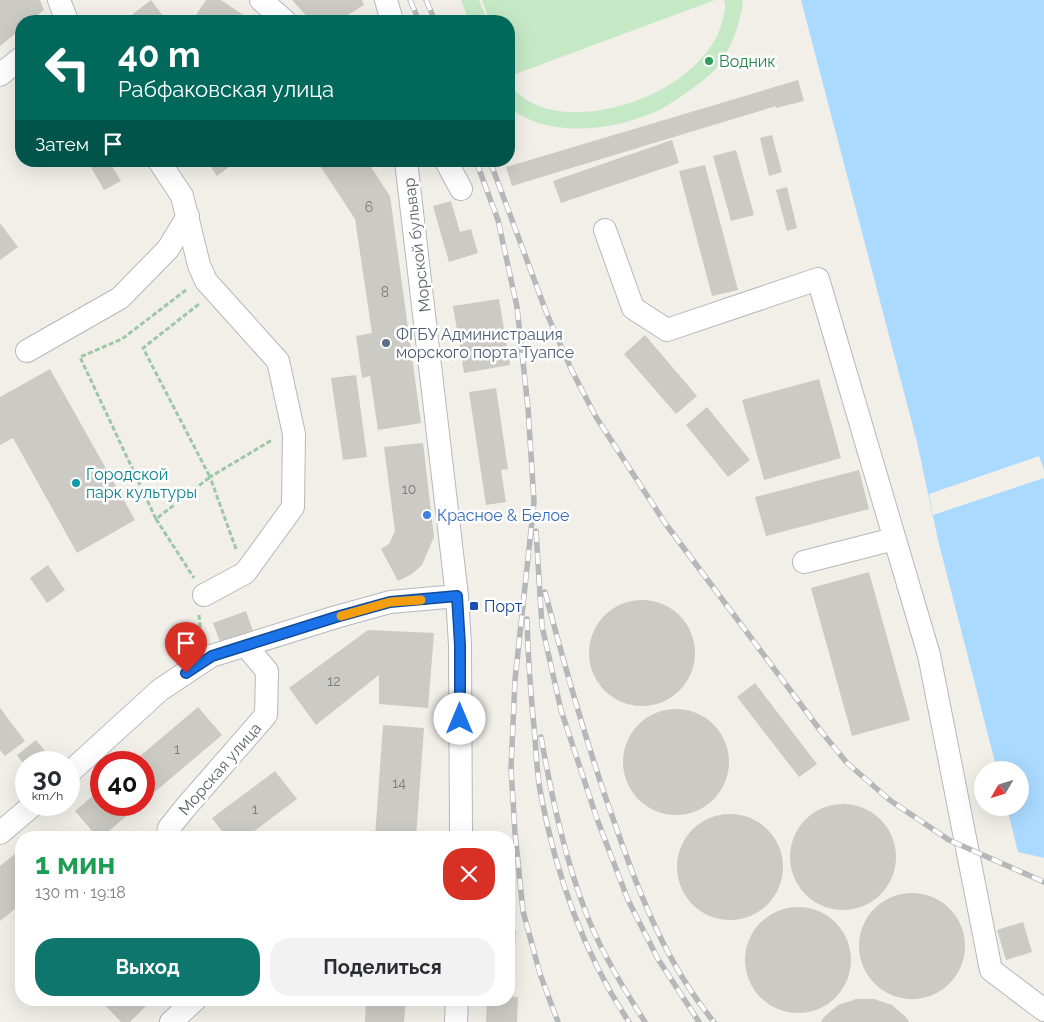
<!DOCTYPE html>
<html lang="ru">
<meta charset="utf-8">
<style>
:root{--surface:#fff;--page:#f2f2f3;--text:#2b2b33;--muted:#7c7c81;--accent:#0f766e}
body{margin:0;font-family:Raleway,sans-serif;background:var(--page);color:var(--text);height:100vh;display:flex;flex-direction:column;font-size:19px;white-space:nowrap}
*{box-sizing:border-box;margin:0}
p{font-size:16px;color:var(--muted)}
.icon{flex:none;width:28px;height:28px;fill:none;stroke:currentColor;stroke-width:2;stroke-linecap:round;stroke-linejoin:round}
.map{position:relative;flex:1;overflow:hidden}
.drawer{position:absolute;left:15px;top:831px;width:500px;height:175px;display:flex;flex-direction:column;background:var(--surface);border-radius:20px;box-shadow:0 5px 20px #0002}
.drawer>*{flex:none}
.top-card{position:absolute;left:15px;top:15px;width:500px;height:152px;border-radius:20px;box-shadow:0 5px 20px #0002;background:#00695c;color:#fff;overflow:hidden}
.needle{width:32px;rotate:231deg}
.controls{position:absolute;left:974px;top:761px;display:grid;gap:10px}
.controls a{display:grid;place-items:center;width:55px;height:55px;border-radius:50%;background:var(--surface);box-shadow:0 5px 20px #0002;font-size:25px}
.speed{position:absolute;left:15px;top:751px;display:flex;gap:10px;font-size:25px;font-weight:700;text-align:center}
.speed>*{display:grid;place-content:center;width:65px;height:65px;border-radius:50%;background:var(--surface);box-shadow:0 5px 20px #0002;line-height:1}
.speed small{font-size:12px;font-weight:400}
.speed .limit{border:8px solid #d22;background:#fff;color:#111}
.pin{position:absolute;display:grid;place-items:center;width:42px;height:42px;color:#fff;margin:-51px -21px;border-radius:50% 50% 50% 0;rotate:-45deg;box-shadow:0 0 5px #0007}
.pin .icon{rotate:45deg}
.me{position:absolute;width:55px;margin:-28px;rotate:0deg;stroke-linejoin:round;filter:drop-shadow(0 0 4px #0008)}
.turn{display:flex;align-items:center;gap:18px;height:105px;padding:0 20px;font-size:22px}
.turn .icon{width:65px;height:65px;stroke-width:2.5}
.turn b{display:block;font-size:35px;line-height:42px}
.then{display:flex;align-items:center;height:48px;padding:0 20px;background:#0003;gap:10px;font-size:19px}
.round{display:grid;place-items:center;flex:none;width:52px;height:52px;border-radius:20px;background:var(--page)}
.overview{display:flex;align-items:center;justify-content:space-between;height:85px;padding:0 20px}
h1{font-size:30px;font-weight:700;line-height:38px;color:#1e9e55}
.cta{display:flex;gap:10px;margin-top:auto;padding:10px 20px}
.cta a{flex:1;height:58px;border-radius:20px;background:var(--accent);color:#fff;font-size:20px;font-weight:700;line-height:58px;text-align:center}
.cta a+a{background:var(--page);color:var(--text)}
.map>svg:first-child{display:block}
.green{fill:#c5e8c5}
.water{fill:#aadaff}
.pier{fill:#f1efe8}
.building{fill:#cccac5}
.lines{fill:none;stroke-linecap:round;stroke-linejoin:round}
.minor-casing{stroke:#b5b8bc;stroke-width:24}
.path{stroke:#9cc7a9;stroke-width:3;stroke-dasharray:5 2.5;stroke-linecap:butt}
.minor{stroke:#fff;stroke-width:22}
.rail-casing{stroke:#b6b7b8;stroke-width:5.5}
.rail{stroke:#fff;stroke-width:4;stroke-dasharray:11;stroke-linecap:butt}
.route-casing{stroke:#114b97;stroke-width:12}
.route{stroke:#1a73e8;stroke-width:9}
.slow{stroke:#f59e0b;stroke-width:9}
.leisure-dot{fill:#2e9e5b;stroke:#fff;stroke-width:2}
.service-dot{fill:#5c6f8a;stroke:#fff;stroke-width:2}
.culture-dot{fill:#0f9aa8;stroke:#fff;stroke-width:2}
.shop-dot{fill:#3f7fe0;stroke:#fff;stroke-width:2}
.transit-dot{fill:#1a4fb4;stroke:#fff;stroke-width:2}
.labels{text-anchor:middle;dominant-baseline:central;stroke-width:5;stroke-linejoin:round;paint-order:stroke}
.number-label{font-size:14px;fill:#7a7d7f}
.leisure-label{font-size:16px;fill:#27864d;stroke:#fff;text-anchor:start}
.street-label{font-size:16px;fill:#5f6368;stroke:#fff}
.service-label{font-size:16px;fill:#4e5e75;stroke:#fff;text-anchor:start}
.culture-label{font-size:16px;fill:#0d838f;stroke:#fff;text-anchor:start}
.shop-label{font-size:16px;fill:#366cbe;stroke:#fff;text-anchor:start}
.transit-label{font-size:16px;fill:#164399;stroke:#fff;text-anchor:start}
</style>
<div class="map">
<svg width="1044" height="1022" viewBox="0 0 1044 1022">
<rect width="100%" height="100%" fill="#f1efe8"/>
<!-- green -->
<path class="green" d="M461 0H479L487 21H469Z
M482 0H715L510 76 509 21H490Z
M724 0H742L743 3C739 26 732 47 718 66 709 77 697 85 686 93 677 99 667 106 657 111 614 131 547 139 509 107V80C511 87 514 90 520 95 553 123 612 112 648 96 677 84 711 57 721 26 723 18 727 8 724 0Z"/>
<!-- water -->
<path class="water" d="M801 0H1044V858L1018 852 1007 808H1020V770H997L938 540 917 442Z"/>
<!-- pier -->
<path class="pier" d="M1039 456 1044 470V478L933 515 929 494Z"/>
<!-- building -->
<path class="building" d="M0 0H40L44 10 30 21H21V29L0 46Z
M151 0 167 21H124Z
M206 0H221L252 21H192Z
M292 0H362L364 5 338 21H311Z
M798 80 804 101 776 108V106L512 186 506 167Z
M772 135 782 172 769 176 760 138Z
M672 140 679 163 561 203 553 181Z
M736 150 754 215 731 221 713 156Z
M89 161H109L121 181 104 190 88 162Z
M207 161H237L217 176Z
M317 161H367L390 196 421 423 378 430 370 376 362 378 356 336 372 333 355 219Z
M705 165 738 290 712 296 679 171Z
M787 187 797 228 787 231 776 190Z
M451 201 460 232 471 229 478 253 449 262 433 206Z
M0 223 18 247 0 260Z
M499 299 510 365 464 373 453 306Z
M645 335 697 396 676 414 624 354Z
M50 369 135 520 77 553 13 438 0 445V397Z
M356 375 367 457 343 460 331 378Z
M819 379 841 458 764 480 742 400Z
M496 388 508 469 501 470 506 502 486 505 469 392Z
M707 407 750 460 728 477 686 425Z
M423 443 434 537 422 565 412 574 398 581 381 549 389 544 395 531 384 447Z
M859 470 869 509 766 536 755 497Z
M48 565 65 590 47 603 30 578Z
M869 572 910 720 852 736 811 588Z
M589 653a53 53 0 1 1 106 0a53 53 0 1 1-106 0Z
M246 611 253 631 220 642 213 623Z
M368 630 434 633 428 708 379 704V675L316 725 289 688Z
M755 683 817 764 799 777 737 697Z
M198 707 222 735 144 801V762H133Z
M0 708 25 741 5 756 0 750Z
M623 762a53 53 0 1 1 106 0a53 53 0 1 1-106 0Z
M383 725 424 728 416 838 375 837Z
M36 740 54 762H26V767L17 755Z
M275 771 297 799 245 838H227L212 818Z
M101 789V805H139L101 838H98L75 811Z
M790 857a53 53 0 1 1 106 0a53 53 0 1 1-106 0Z
M677 867a53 53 0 1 1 106 0a53 53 0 1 1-106 0Z
M21 849V904L0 921V866Z
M859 946a53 53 0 1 1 106 0a53 53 0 1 1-106 0Z
M745 960a53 53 0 1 1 106 0a53 53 0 1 1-106 0Z
M1023 922 1032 952 1006 960 997 930Z
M509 930H516L513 997H518L517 1022H486L487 1000H509Z
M856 999H874L892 1005 906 1017 909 1022H821L824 1017 838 1005Z
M100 1000H140L146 1006 130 1022H121Z
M366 1000H406L404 1022H365Z"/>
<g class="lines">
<defs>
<path id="minor" d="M59 0 67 21
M261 0 285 21
M386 0 392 21
M0 75 21 58
M159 161 182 196 199 265 206 281 278 361 294 434 293 507 245 573 204 595
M406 161 457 596 460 645 461 838
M446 161 461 189
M605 230 633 308 667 330 818 279 929 655 991 970 1044 1010
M27 351 120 298 168 249 188 216
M804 562 894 539
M69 773 160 690 211 656 336 617 390 602 457 596
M0 833 33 805
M167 838 169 828 185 808 266 715 267 671 246 646
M171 1022 195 1000
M456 1022 457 1000"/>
</defs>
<!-- minor casing -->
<use href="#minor" class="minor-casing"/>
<!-- path -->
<path class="path" d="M186 290 122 339 80 357 156 519 210 477 143 348 199 304
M156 519 194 578
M236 549 210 477 272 440
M199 615 201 636"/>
<!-- minor -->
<use href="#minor" class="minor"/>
<defs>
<path id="rail" d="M410 0 419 21
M426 0 435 21
M476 161 498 220 517 307 528 408 534 502 515 680 511 769 515 833 523 911 540 974 558 1022
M490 161 547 314 572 371 596 417 665 523 820 730 847 763 891 801 949 840 1044 882
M536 531 542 626 561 710 597 819 628 900 658 959 699 1022
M545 592C566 671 588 750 616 827 640 896 667 965 714 1022
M527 619C528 659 531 698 535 737 536 754 537 772 540 790 555 871 583 953 629 1022
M541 737C552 798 565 860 588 918 603 955 624 989 645 1022"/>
</defs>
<!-- rail casing -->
<use href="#rail" class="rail-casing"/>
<!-- rail -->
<use href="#rail" class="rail"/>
</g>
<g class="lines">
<defs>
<path id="route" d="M186 673 212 656 336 617 390 602 457 596 460 645V719"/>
</defs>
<!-- route casing -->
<use href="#route" class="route-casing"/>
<!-- route -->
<use href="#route" class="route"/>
<!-- slow -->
<path class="slow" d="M341 616 390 602 421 600"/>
</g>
<!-- markers -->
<circle class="leisure-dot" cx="709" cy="61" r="5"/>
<circle class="service-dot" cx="386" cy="343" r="5"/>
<circle class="culture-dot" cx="76" cy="483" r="5"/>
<circle class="shop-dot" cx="427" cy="515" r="5"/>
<rect class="transit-dot" x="469" y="601" width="10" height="10" rx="2.5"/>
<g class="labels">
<!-- number labels -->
<g class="number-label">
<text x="369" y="207">6</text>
<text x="385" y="292">8</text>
<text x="409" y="489">10</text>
<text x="334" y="681">12</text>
<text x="177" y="749">1</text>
<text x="399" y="783">14</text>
<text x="255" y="809">1</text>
</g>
<!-- leisure labels -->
<g class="leisure-label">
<text x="719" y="61">Водник</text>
</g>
<!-- street labels -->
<g class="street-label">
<text transform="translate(417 245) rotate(-97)">Морской бульвар</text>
<text transform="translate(220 769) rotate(-49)">Морская улица</text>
</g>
<!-- service labels -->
<g class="service-label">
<text x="396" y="334">ФГБУ Администрация<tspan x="396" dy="18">морского порта Туапсе</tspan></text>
</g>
<!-- culture labels -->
<g class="culture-label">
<text x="86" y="474">Городской<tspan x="86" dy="18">парк культуры</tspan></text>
</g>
<!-- shop labels -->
<g class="shop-label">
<text x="437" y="515">Красное &amp; Белое</text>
</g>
<!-- transit labels -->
<g class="transit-label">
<text x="484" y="606">Порт</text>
</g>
</g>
</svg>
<div class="controls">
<a><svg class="needle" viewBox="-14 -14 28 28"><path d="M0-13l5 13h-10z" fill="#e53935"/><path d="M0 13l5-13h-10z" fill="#7c7c81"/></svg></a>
</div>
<div class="speed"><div>30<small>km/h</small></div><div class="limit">40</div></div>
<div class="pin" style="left:186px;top:673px;background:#d93025"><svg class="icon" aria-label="arrive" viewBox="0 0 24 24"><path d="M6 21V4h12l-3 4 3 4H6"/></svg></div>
<svg class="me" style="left:460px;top:719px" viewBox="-20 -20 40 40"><circle r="19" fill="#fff"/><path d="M0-13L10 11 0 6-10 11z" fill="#1a73e8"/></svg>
<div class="top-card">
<div class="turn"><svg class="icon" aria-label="left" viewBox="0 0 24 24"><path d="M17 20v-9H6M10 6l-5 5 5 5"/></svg><div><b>40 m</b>Рабфаковская улица</div></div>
<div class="then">Затем<svg class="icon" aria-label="arrive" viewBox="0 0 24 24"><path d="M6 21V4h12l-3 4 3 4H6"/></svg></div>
</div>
<section class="drawer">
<div class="overview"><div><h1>1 мин</h1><p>130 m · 19:18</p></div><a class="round" style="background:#d93025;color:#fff"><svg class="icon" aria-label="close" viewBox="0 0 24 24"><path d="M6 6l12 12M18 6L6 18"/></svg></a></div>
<div class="cta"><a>Выход</a><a>Поделиться</a></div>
</section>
</div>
